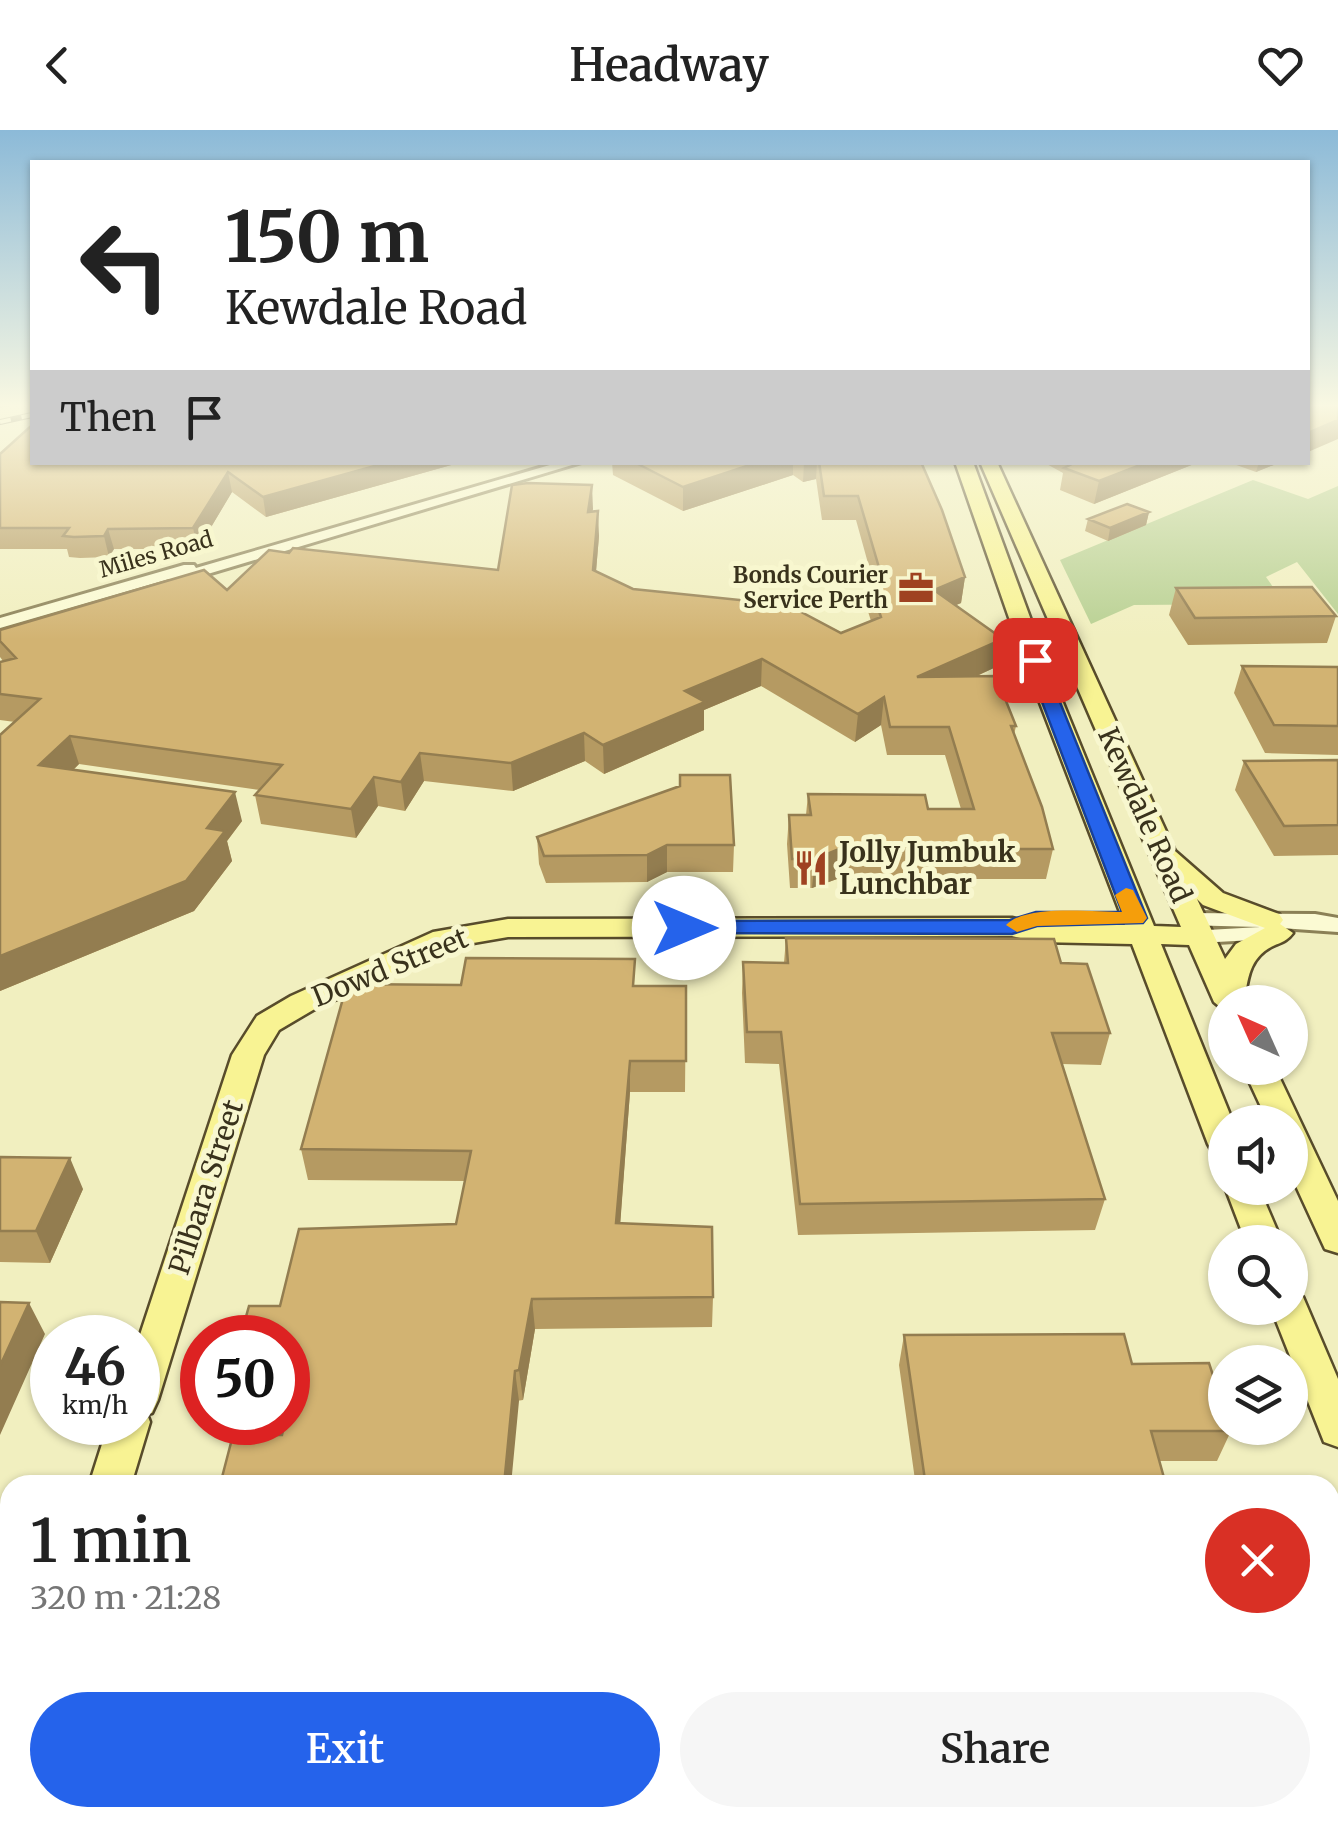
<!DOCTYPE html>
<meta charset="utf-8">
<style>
:root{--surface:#fff;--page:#f6f6f6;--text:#222;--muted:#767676;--accent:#2563eb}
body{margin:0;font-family:Merriweather,serif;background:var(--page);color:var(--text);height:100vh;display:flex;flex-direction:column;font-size:38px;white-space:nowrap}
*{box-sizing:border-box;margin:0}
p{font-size:32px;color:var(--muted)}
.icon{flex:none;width:55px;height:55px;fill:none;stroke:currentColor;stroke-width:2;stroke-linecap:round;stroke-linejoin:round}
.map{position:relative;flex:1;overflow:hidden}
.panel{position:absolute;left:0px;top:1345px;width:1340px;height:352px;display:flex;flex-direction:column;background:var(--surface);border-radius:30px 30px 0 0;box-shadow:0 2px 8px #0004}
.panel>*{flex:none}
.top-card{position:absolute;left:30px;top:30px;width:1280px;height:305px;border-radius:0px;box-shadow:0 2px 8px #0004;background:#fff;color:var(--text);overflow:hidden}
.needle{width:65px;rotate:315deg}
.controls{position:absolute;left:1208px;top:855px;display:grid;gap:20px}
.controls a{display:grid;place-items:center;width:100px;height:100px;border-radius:50%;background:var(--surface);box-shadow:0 2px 8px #0004;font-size:50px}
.speed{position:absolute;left:30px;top:1185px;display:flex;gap:20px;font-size:50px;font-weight:700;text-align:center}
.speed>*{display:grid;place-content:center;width:130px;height:130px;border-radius:50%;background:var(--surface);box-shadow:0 2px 8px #0004;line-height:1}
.speed small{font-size:25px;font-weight:400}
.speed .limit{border:15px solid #d22;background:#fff;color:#111}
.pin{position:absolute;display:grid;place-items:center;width:85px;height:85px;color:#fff;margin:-42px;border-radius:20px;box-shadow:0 5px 15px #0006}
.me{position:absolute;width:110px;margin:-55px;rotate:90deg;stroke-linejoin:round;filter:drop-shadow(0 0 8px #0008)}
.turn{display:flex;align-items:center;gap:35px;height:210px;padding:0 30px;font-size:45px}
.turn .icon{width:130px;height:130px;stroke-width:2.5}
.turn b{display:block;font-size:70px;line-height:85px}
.then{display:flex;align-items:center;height:95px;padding:0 30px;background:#0003;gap:20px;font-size:38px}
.round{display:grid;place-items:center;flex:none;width:105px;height:105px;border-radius:52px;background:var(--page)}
.headline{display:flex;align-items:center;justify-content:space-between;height:170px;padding:0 30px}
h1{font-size:60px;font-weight:600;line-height:75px}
.cta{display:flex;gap:20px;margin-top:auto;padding:20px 30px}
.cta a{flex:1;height:115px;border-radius:60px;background:var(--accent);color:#fff;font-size:40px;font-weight:600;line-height:115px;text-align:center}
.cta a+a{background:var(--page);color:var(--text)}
header{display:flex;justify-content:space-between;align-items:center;height:130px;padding:0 30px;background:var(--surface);font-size:45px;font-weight:600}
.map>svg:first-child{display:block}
.green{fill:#b8d092}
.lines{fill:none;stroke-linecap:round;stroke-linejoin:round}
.minor-casing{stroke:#8b8056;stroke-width:6}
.major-casing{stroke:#584c2b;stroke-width:5}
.minor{fill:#fbfad3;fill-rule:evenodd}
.major{fill:#f8f393;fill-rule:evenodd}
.rail-casing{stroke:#39321c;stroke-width:6}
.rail{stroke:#f8f7cf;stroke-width:4;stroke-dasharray:11;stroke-linecap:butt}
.wall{fill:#b59a62}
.shaded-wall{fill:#937d50}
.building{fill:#d2b372;stroke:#937d50;stroke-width:2.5}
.route{fill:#2563eb;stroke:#184099;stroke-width:2.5}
.slow{fill:#f59e0b}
.labels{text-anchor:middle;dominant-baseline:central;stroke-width:10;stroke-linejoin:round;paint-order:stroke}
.far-street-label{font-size:22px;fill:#39321c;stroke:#f8f7cf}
.far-poi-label{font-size:22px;font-weight:bold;fill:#39321c;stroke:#f8f7cf;text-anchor:end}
.street-label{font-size:28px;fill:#39321c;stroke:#f8f7cf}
.poi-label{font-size:28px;font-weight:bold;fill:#39321c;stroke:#f8f7cf;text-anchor:start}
</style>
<header><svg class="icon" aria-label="back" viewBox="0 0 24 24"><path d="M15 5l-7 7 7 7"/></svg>Headway<svg class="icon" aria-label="heart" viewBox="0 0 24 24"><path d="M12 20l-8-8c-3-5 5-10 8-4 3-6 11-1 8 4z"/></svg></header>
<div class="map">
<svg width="1338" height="1696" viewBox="0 0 1338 1696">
<rect width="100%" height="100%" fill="#f1efbf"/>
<!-- green -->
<path class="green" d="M1253 350 1308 369 1338 356V484L1297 432 1266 447 1285 474 1134 475 1091 494 1060 430Z"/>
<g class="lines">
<defs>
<path id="minor" d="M560 332H582L181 452H171L169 449 0 498V488L184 435H194L196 438Z
M1190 783 1315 784 1338 788V802L1266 797 1276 804 1273 809 1198 813 1190 811 1187 806 1190 801 1260 797 1182 795 1179 790 1182 785Z"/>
<path id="major" d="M955 332H973L1046 531 1154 796 1181 797 980 332H997L1175 721 1223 763 1279 784 1283 790 1280 794 1293 803C1287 811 1282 812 1273 816 1249 828 1248 848 1244 872H1225V881L1214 872 1189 815 1161 814 1233 992H1225V1027L1213 1023 1208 1014 1132 814 1038 812 1012 806 508 807 450 817 313 880 279 900 264 925 158 1270 152 1283 147 1284 150 1292 131 1355H89L109 1292H138V1211L232 925 257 886 291 866 433 802 508 789 1012 788 1038 794 1125 795 1024 531ZM1197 769 1203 775 1265 798 1236 814 1225 829Z
M1243 938H1275L1338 1071V1123L1325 1119 1290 1043V992H1268Z
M1225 1057 1259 1058 1282 1112H1246Z
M1290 1162 1303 1167 1338 1249V1317L1324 1312 1271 1178H1290Z
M10 1643V1688H29L26 1696H0V1647Z"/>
</defs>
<!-- minor casing -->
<use href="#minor" class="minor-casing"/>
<!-- major casing -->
<use href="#major" class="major-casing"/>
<!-- minor -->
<use href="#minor" class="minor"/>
<!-- major -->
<use href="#major" class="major"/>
<defs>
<path id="rail" d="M0 292 32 285"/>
</defs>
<!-- rail casing -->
<use href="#rail" class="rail-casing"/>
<!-- rail -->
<use href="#rail" class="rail"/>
</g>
<!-- wall -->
<path class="wall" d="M0 324 32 332H462L266 387 232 362 198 419H114L109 427 80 428 69 427 67 419H0Z
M612 332H921L965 447 961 473 956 475 998 536 977 546 1016 596 1014 605 1053 719 1046 749H837L812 758H790L787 714 789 685H806L808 664 928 679H961L945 625H887L881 595 855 612 761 556 704 580V600L604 644 585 631 513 661 424 651 405 681 378 676 356 708 261 694 255 665 260 660 79 634 73 640 242 691 227 711 232 731 194 781 0 861V605L15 592 0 590V532L3 531 0 527V500L227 460 498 440 593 382 599 406 596 441 633 459 841 503 871 491 865 472 867 446 871 444 856 390H822L816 349 803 352 793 345 683 381 613 345Z
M1043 332H1199L1094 374 1060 360 1063 343Z
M1228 332H1281L1256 342Z
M1149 382 1146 395 1108 411 1085 401 1088 389Z
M1176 458 1336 486 1327 513 1188 515 1169 485Z
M1242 536 1338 537V625L1265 623 1234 563Z
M1338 630V725L1274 726 1235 660 1244 631Z
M537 707 734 715 733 742H667L647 752 546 753 539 734Z
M786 808 1061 833 1110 903 1101 935 1062 934 1105 1069 1095 1100 798 1105 779 934 745 933 742 863 743 832 784 833Z
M635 856H686L685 962H630L620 1094 713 1167 712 1197 535 1199 523 1270 282 1305 291 1267H288V1208L280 1176 456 1094 465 1051 308 1050 301 1019Z
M0 1027 83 1059 50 1133 0 1132Z
M904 1205 1132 1234 1231 1301 1217 1331H1160L915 1350 899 1235Z
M857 1688H1260L1262 1696H858Z"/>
<!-- shaded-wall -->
<path class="shaded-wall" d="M0 273H22L0 278Z
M1338 290V309L1308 322V303Z
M389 332H462L266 387 263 367Z
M759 332H793V345L683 381V357Z
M804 332H817L816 349 803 352Z
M1148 332H1199L1094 374 1099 351Z
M1259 332H1281L1256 342Z
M228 342 232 362 198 419 193 398Z
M592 355 593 379 588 406V382Z
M598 381 599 406 594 465 593 440Z
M1149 382 1146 395 1108 411 1110 398Z
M108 399 114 419 109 427 104 406Z
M965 447 961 473 930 486 934 460Z
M1003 509 998 536 913 575 917 547Z
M762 529 761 556 704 580V600L604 644 603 615 685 561Z
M884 567 881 595 855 612 858 584Z
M584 603 585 631 513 661 511 633Z
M70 606 79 634 49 664 39 635Z
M420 623 424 651 405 681 401 652Z
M374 647 378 676 356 708 351 679Z
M235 662 242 691 227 711 232 731 194 781 0 861V826L207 698Z
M667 715V742L647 752V725Z
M839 719 837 749 812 758 815 729Z
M630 931V962L618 1124 616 1093Z
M70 1028 83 1059 50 1133 36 1101Z
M532 1169 535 1199 523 1270 519 1240Z
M29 1173 45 1204 0 1305V1236Z
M515 1241 519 1271 511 1355H504Z"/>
<!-- building -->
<path class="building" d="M1308 273H1338V290L1308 303Z
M32 295V332H389L263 367 228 342 193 398 108 399 104 406 74 407 63 406 69 398H0V324Z
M634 332H759L683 357Z
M819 332H921L942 380 965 447 934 460 1003 509 917 547 996 546 1016 596H1011L1042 677 1053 719H839L815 729H792L789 685H811L808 664 925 665 928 679H974L949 597H890L884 567 858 584 762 529 685 561 705 572 603 615 584 603 511 633 420 623 401 652 374 647 351 679 255 665 282 635 70 606 39 635 235 662 207 698 225 701 186 751 0 826V605L40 569 0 564V532L16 528 0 511V500L204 440 227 460 269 420 289 423 293 418 498 440 512 355 528 353 592 355 588 382 598 381 593 440 633 459 788 475 841 503 881 487 867 446 880 441 858 366H824Z
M1076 332H1148L1099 351 1064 338Z
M1127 374 1149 382 1110 398 1088 389Z
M1312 457 1336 486 1195 488 1176 458Z
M1242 536 1338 537V596L1274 595Z
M1338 630V695L1284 696 1244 631Z
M680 645H730L734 715H667L647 725 544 726 537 707 680 656Z
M786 808 1054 809 1061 833 1087 834 1110 903H1052L1105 1069 800 1074 781 902H747L743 832 788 833Z
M466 828 635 829 633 856H686V931H630L616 1093 712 1097 713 1167 532 1169 519 1240 515 1241 504 1355H220L233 1305H282L285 1292H288V1282L298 1238 288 1237V1208H240L249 1176H280L299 1099 456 1094 471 1021 301 1019 347 854 461 855Z
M0 1027 70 1028 36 1101H0Z
M0 1172 29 1173 0 1236Z
M1124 1204 1132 1234 1209 1233 1225 1282V1298H1230L1231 1301H1151L1166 1355H781V1351L925 1350 904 1205Z
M134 1688H624V1696H132Z
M864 1688H1260L1262 1696H865Z"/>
<!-- sky -->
<linearGradient id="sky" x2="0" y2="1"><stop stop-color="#8cbad8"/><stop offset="0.54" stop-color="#f9f8e2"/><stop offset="1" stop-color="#f9f8e2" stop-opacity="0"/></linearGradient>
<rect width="1338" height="510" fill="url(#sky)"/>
<!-- route -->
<path class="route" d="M1035 525 1043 530 1147 788 1143 793 1037 796 1012 804 677 803 674 798 684 791 1010 790 1036 782H1122L1026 530Z"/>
<!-- slow -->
<path class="slow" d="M1126 758 1133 760 1147 788 1143 793 1037 796 1017 802 1006 795C1026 774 1093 782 1122 782L1115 765Z"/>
<!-- icons -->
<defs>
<symbol id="office-bare" viewBox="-9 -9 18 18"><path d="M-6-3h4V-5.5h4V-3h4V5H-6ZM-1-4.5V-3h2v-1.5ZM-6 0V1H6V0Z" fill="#9f4221" stroke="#f8f7cf" stroke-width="2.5" paint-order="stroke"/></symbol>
<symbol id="restaurant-bare" viewBox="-9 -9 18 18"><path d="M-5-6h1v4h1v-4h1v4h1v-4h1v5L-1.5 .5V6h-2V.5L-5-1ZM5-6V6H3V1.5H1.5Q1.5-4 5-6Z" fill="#9f4221" stroke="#f8f7cf" stroke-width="2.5" paint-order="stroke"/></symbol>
</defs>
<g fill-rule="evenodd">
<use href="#office-bare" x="891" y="433" width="50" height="50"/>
<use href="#restaurant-bare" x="786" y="713" width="50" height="50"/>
</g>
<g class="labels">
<!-- far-street labels -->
<g class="far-street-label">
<text transform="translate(156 424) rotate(-16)">Miles Road</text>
</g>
<!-- far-poi labels -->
<g class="far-poi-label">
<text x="888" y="445">Bonds Courier<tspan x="888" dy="25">Service Perth</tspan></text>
</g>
<!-- street labels -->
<g class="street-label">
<text transform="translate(1145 685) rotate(66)">Kewdale Road</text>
<text transform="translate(390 837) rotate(-22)">Dowd Street</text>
<text transform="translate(206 1057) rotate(-72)">Pilbara Street</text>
</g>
<!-- poi labels -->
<g class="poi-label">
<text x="839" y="722">Jolly Jumbuk<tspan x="839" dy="32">Lunchbar</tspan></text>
</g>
</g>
</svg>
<div class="controls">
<a><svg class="needle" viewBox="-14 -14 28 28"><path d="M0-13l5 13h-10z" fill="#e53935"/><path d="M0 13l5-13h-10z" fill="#767676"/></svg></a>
<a><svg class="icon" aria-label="sound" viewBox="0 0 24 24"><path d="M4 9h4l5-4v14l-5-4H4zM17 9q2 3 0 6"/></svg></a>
<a><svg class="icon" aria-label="search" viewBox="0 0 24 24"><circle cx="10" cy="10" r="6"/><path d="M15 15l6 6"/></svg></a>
<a><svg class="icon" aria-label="layers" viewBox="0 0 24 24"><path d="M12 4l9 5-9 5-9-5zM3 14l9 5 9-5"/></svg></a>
</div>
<div class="speed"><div>46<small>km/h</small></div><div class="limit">50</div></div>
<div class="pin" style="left:1035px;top:530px;background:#d93025"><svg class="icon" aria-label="arrive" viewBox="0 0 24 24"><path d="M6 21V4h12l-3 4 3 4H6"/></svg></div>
<svg class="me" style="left:684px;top:798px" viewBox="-20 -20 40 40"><circle r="19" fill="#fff"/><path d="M0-13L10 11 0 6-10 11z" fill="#2563eb"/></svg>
<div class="top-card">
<div class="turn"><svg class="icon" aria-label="left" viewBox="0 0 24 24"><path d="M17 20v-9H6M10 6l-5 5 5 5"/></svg><div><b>150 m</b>Kewdale Road</div></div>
<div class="then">Then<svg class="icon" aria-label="arrive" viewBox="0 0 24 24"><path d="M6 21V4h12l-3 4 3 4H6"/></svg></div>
</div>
<section class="panel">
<div class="headline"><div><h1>1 min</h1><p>320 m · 21:28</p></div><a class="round" style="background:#d93025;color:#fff"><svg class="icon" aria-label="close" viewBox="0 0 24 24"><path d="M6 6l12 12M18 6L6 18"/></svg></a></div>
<div class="cta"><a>Exit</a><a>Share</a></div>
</section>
</div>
